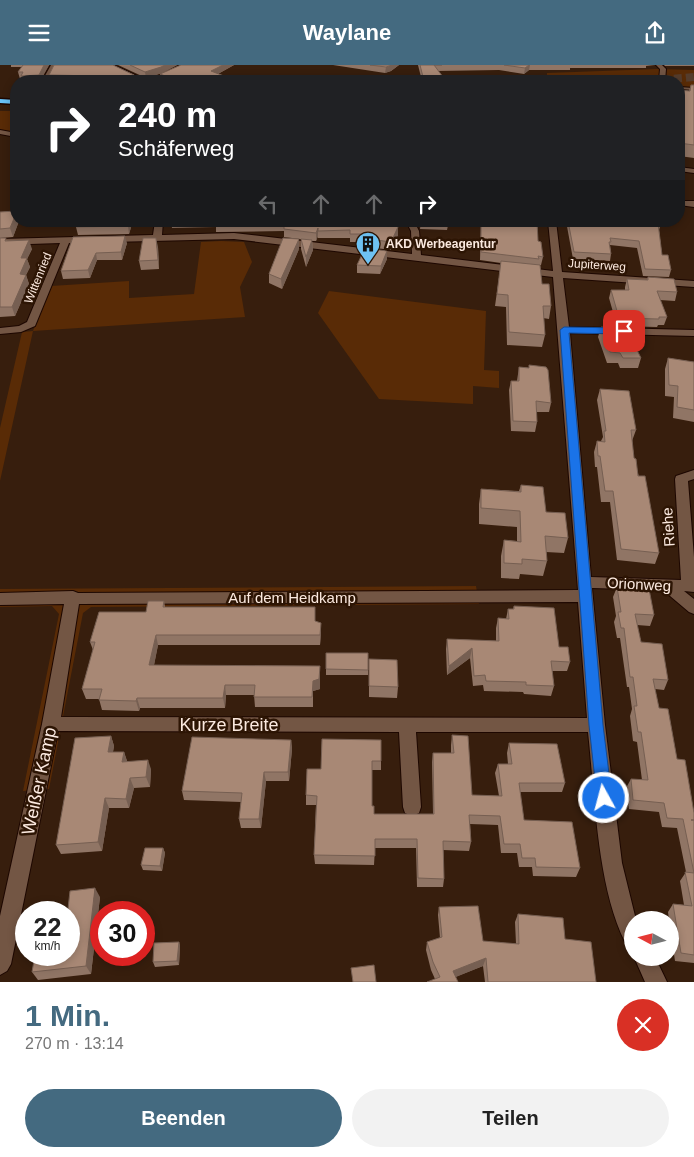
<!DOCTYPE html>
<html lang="de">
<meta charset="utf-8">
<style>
:root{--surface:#fff;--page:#f2f2f2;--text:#222;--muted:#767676;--accent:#446a80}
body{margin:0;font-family:Arial,sans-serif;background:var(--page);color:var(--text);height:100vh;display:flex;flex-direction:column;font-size:19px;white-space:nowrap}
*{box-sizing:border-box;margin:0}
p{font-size:16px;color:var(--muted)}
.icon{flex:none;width:28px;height:28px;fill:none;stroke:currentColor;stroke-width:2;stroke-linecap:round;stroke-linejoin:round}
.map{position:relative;height:917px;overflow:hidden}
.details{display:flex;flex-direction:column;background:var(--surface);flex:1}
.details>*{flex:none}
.guide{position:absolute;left:10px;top:10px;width:675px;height:152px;border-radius:20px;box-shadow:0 2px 8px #0003;background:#202124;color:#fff;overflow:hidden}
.needle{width:32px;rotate:277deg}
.controls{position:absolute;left:624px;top:846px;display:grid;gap:10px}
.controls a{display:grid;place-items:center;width:55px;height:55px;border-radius:50%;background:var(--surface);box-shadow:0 2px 8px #0003;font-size:25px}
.speed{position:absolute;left:15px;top:836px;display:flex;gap:10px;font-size:25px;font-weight:700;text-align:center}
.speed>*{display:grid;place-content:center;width:65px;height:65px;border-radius:50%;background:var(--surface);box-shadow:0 2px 8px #0003;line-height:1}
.speed small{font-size:12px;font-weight:400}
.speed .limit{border:8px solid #d22;background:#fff;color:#111}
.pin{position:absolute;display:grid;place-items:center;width:42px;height:42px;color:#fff;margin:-21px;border-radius:10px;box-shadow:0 2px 8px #0006}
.me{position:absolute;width:55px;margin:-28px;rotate:353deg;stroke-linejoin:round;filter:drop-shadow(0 0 4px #0008)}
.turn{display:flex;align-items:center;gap:18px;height:105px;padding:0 25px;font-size:22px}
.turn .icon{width:65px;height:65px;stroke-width:2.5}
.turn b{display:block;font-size:35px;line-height:42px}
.lanes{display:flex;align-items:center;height:48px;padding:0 25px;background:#0003;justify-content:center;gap:25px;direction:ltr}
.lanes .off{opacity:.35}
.round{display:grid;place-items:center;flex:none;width:52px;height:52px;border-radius:26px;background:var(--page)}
.head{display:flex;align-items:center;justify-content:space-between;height:85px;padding:0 25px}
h1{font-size:30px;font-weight:600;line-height:38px;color:var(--accent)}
.primary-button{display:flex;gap:10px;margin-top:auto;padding:10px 25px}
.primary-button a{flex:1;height:58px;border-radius:30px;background:var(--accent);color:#fff;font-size:20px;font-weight:600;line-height:58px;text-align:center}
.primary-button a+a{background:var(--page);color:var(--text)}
header{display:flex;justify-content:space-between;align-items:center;height:65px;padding:0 25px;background:var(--accent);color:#fff;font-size:22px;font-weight:600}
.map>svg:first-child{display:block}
.green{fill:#592b06}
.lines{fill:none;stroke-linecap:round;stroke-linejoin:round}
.motorway-tunnel{stroke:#543c2c;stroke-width:8;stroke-dasharray:8 4;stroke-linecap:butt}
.service-casing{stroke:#1d0700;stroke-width:2}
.minor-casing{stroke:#1d0700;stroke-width:2}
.tertiary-casing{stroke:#1d0700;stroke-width:2}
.motorway-casing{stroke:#1d0700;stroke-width:3}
.service{fill:#735644;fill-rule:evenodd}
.minor{fill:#735644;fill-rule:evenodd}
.tertiary{fill:#735644;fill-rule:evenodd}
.motorway{fill:#69c3f8;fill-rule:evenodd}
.wall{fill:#907565}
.shaded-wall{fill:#765f52}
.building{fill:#a88875;stroke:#765f52}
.route{fill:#1a73e8;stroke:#114b97}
.labels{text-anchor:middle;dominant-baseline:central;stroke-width:5;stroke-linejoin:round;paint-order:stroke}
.far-poi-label{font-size:12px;font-weight:bold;fill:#fbe9df;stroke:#2d1504;text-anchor:start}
.far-street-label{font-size:12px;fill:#fbe9df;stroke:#2d1504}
.street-label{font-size:15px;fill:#fbe9df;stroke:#2d1504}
.near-street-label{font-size:18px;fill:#fbe9df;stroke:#2d1504}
</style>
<header><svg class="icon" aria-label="menu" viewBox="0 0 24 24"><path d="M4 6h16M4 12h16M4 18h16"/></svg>Waylane<svg class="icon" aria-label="share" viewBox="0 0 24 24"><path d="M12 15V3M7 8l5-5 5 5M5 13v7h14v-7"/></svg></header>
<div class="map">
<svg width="694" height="917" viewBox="0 0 694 917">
<rect width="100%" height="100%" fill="#371e0d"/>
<!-- green -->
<path class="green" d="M657 4 694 5V25L679 24V16H416V11L547 10V8Z
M0 46H16V70L0 67Z
M221 176 244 177 252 197 240 222 245 252 33 266 0 416V363L22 267 33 266 51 221 129 216V233L194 229 201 177Z
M329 226 486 246 484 305 499 306V323L473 321V339L379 334 318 248Z
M476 521 479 539 91 542 83 548 49 724 23 726 59 549 52 541 0 542V524Z"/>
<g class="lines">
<!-- motorway-tunnel -->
<path class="motorway-tunnel" d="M650 16 694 12"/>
<defs>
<path id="service" d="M679 22 694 23V25L679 24Z"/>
<path id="minor" d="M51 0H57L48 16H42Z
M181 0H188C175 10 158 17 142 16L163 10Z
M656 0H662L666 4 665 16H659L660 4Z
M0 65 16 68V72L0 69Z
M679 136H694V142L679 140Z
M155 156H163L162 170 234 168 412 189 411 166 406 156H414L419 166 421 190 553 206 548 156H556L562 207 694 216V222L563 213 569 262 694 265V271L570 268 591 512 681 515 675 414 676 411 694 405V414L688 416 694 492V527L684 526 694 534V549L689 547 663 525 592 523 605 660 622 798 636 855H632V880L625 877C597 821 595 731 588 667H416L421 742 419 748 412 751 405 748 403 742 399 667 58 666 11 899 7 906 0 910V851L42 659 64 539 0 540V528L73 526 78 528 578 525 553 212 234 174 69 178 35 261 21 267 0 269V263L19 261 27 257 60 178 0 180V174L153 170ZM578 537 587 653 61 652 79 539Z
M634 892H655L667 917H645Z"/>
<path id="tertiary" d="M105 0H113L148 16H140Z
M679 102 694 104V108L679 106Z"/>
<path id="motorway" d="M0 34 16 35V39L0 38Z"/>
</defs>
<!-- service casing -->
<use href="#service" class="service-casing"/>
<!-- minor casing -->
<use href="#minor" class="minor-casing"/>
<!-- tertiary casing -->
<use href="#tertiary" class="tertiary-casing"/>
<!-- motorway casing -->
<use href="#motorway" class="motorway-casing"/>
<!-- service -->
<use href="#service" class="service"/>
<!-- minor -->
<use href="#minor" class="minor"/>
<!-- tertiary -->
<use href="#tertiary" class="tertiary"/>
<!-- motorway -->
<use href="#motorway" class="motorway"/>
</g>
<!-- wall -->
<path class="wall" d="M11 0H49L40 16H22V14H20L18 7 22 2H11Z
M54 0 135 16H50L49 10Z
M118 0H177L162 8 146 13Z
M181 0H234L218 9 224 16H161L160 9Z
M333 0H399L391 6 385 8Z
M418 0H655L646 1V3H570V5H529L524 9 499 5 438 6 446 16H422Z
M664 0H694V1H665Z
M691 20H694V93L679 91V25L689 26Z
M0 147 16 156H19L13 172 0 173Z
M79 156H133L129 169 78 170 76 162Z
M171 156H396L398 162V170L391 185 369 182V177H350V173H318V171L316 176 284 172V166L216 167V162L172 163Z
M421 156H449L447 165 420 164Z
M471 156H537L538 176 543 192 541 200H538L542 219 551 241 549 254 543 253 545 270 542 282 507 280 506 242 495 241 501 198 480 195 481 158Z
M566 156H660L661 159 659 165 662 190 671 205 669 212 643 211 637 183 610 180 611 189 610 196 573 194Z
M73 172 127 178 122 195H97L90 213 63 214 61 206Z
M0 173 32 184 27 194 30 202 26 210 29 219 15 251 0 252Z
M301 174 312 175 313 185 306 202 301 184Z
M158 182 159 204 141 205 139 196Z
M299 184 282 224 269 218V209Z
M387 194 380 209 357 208V200Z
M648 212 677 227 675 236 660 235 667 252 664 260H658L657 262 617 261 609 233 611 225H625V222L627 214 647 215Z
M601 262 641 293 638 303H620L618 298H607L598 272Z
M668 293 694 297V357L673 353 674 332 665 331V304Z
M529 300 551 338 549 347H536L537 357 535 367 511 366 509 325 511 316H517L519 302 529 303Z
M600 324 636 365 632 376 634 393 659 488 655 499 617 495 610 437H601L597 402H595L594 387 597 376H601L603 372 597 335Z
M521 420 568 473 564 488 546 487 547 496 543 511 520 509 519 514 501 513V491L504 475 517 476V462L479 459V439L481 424 519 426Z
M617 522 654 550 650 561 637 560 641 577 668 615 664 625 655 624 659 643 677 694 694 748V898L675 896 670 862V855H669L668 847 673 839 684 840 680 816 686 807 677 763 662 762 659 747 629 744 626 723 631 714 642 715 637 677 633 676 630 651 632 644 629 622H627L620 573H617L614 557 616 551 613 532Z
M164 536 165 542 316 556 321 568 320 580H158L154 600 320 611V624L313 626V642H255L254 630H226L225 643H140L139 646 102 645 99 634H86L82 624 93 585 90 577 146 547Z
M514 541 559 582 570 597 567 606H552L554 621 551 631 524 629 523 627 484 626 483 620 473 621 470 593 447 610 446 584 447 574 496 576V563L498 553 506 554 508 544H513Z
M368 588V610H326V604Z
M369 594 398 622 397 633 369 632Z
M452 670 472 730 499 731 495 708 498 699H508L507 688 509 678 565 718 562 727H520L524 755 580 803 576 812 533 811 532 802H519L517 788H501L498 760 470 759 471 777 469 786 443 785 444 814 443 822H417L416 783H375L374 800 315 799 314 790 316 740H306V730L321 704 322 674 381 696V705H372V741L374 749H433L432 697 433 688H451V680Z
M111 671 114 681 113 687H124L127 696 151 704 150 722 134 723 129 743H109L102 786 61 789 56 780Z
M291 675 292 684 289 716H266L261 763H241L239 754 241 737 184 735 182 726Z
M163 783 165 788 162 806 143 805 141 800Z
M100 832 91 909 38 915 32 907 68 844Z
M439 842 483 876 516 879 515 857 518 849 565 874 596 917H485L483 901 455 912 435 914 431 905 426 885 427 877 440 873 438 850Z
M179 877 180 881 179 900 155 902 153 897Z"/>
<!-- shaded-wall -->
<path class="shaded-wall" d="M44 0H49L40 16 39 10Z
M165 0H177L162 8 146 13 145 7Z
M223 0H234L212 12 211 6Z
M392 0H399L391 6 385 8 386 2Z
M529 0H530L529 5 524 9 525 3Z
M134 10 135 16H107V15Z
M224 11V16H205Z
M16 149V156H19L13 172 10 163Z
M129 156H133L129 169 128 161Z
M398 162V170L391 185V177Z
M318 163V171L316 176V168Z
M125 171 127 178 122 195 121 187Z
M156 173 158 182 159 204 158 195Z
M299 174V184L282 224 281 214Z
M29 175 32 184 27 194 30 202 26 210 29 219 15 251 12 242 20 209 21 193Z
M312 175 313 185 306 202V192Z
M387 186V194L380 209 381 201Z
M96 188 97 195 90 213 88 205Z
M321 558V568L320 580V570Z
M156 570 158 580 152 610 149 600Z
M472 583 470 593 447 610 449 601Z
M320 601V624L313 626V642V616Z
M225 620 226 630 225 643 223 633Z
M137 633 140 643 139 646 136 636Z
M111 671 114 681 111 697 108 687Z
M291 675 292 684 289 716 288 707Z
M124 687 127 696 122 697Z
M148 695 151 704 150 722 146 712Z
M264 707 266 716 261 763 259 754Z
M130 713 134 723 129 743 126 734Z
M105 733 109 743 102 786 98 777Z
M163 783 165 788 162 806 160 801Z
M95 823 100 832 91 909 86 901Z
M179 877 180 881 179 900 177 896Z
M486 893 483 901 451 914 453 906Z"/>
<!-- building -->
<path class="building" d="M23 0H44L39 10 21 11 23 7H18Z
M54 0H113L134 10 107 15 98 11 49 10Z
M130 0H165L161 2 145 7Z
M181 0H223L211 6 224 11 205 16H178L160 9Z
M370 0H392L386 2Z
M420 0H442H434L446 16H424Z
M504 0H529L525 3Z
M691 20H694V80L679 78V25L690 26Z
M16 146V149L10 163 0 164V147Z
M79 156H129L128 161 76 162Z
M216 156H396L398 162 391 177 369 174 372 169H350V165L318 166V163L316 168 284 164V158L215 159Z
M425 156H448V158Z
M481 156H537L538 176 541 177 543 192 538 191 539 194 481 187Z
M568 156H660L661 159 658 158 662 190H668L671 205 645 204 639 176 610 173 611 177H609L611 189 574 187Z
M125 171 121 187 96 188 88 205 61 206 73 172Z
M0 173H6L5 176 29 175 21 193H27L20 209 26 210 12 242H0Z
M143 173H156L158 195 139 196Z
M283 173 299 174 281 214 269 209Z
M301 174 312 175 306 192Z
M365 183 387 186 381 201 357 200Z
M501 196 540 200 542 219H549L551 241H543L545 270 509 267 508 230 497 229Z
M648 212 674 214 677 227 657 226 667 252H659V254L619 253 611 225H629L627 214 648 215Z
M601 262 626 263 641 293H623L620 288 610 287Z
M668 293 694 297V345L677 342 678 321 669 320Z
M529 300 546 302 548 305 551 338 536 336 537 357 513 356 511 316H519V302L529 303Z
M600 324 629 326 636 365H631L634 393 636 394 638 411H645L659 488 621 484 613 426H605L600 391H598L597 376 605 377 604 366H606Z
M521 420 543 422 546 447 565 448 568 473 545 471 547 496 522 494V499L504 498V475L521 477 520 446 481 443V424L521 427Z
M617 522 649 524 654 550 635 549 641 577 662 579 668 615 653 614 659 643 668 644 677 694 685 695 694 748V755H691H694V890L681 888 673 839 692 841 685 807 694 808 683 754 667 753 664 738 633 735 631 714 648 715 641 667H638L634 641H637L633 612H630L624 563H621L618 547H621Z
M148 536H164L163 542H315V556L321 558 320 570H156L149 600 320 601 319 614 313 616 312 632H254L255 620H225L223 633H137L136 636 99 635 102 624H82L95 577H90L99 547H146Z
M514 541 554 543 559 582H568L570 597 551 596 554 621 526 620V617L486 616 485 610 474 611 472 583 449 601 447 574 499 576 498 553 509 554 508 544H514Z
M326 588H368V605L326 604Z
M369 594 397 595 398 622 369 621Z
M452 670 468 671 472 730 502 731 498 699H512L509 678 557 679 565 718H519L524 755 572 757 580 803 536 802 535 793H522L520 779H504L500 751 469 750 471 777 443 776 444 814 418 813 417 774H375V791L314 790 317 731 306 730 307 704H321L322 674 381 675V696H372V741H374V749H434L433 688H454Z
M111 671 108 687H124L122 697 148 695 146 712 130 713 126 734 105 733 98 777 56 780 75 673Z
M192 672 291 675 288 707H264L259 754H239L242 728 182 726Z
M145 783H163L160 801 141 800Z
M95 823 86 901 32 907 35 890H69V848H42V847L68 844 70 826Z
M478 841 483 876 519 879 518 849 563 853 565 874 591 877 596 917H488L486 893 453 906 458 917H427L440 912 433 897 427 877 442 872 439 842Z
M179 877 177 896 153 897 154 878Z
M374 900 376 917H353L351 903Z"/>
<!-- route -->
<path class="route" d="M564 262 624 263 628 266 624 269 569 268 603 660 612 733 610 738 604 740 599 738 597 733 589 660 560 265Z"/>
<!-- icons -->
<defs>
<symbol id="building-pin" viewBox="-11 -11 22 30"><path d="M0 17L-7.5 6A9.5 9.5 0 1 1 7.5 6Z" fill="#6ec2f3" stroke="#2d1504"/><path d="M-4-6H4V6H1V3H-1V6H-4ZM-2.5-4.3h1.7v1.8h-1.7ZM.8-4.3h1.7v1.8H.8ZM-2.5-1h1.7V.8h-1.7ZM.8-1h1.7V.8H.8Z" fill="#111"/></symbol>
</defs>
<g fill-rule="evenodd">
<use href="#building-pin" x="354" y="165" width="28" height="38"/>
</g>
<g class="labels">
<!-- far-poi labels -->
<g class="far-poi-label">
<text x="386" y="179">AKD Werbeagentur</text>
</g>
<!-- far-street labels -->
<g class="far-street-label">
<text transform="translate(597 200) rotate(4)">Jupiterweg</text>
<text transform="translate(38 213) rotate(-68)">Wittenried</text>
</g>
<!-- street labels -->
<g class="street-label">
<text transform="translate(668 462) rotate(-94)">Riehe</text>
<text transform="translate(639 519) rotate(3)">Orionweg</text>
<text x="292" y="532">Auf dem Heidkamp</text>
</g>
<!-- near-street labels -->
<g class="near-street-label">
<text x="229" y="660">Kurze Breite</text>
<text transform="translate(39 716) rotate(-78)">Weißer Kamp</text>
</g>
</g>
</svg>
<div class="controls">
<a><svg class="needle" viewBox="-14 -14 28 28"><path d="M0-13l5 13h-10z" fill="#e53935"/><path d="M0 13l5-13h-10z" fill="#767676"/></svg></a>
</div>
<div class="speed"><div>22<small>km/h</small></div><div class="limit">30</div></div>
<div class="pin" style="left:624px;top:266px;background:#d93025"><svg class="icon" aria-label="arrive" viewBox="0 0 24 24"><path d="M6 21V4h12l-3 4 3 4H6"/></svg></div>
<svg class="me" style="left:604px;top:733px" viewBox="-20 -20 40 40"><circle r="17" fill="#1a73e8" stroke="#fff" stroke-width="3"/><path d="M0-11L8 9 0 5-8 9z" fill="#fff"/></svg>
<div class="guide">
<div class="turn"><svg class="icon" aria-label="right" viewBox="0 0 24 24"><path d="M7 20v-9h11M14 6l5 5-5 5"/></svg><div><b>240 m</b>Schäferweg</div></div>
<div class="lanes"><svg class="icon off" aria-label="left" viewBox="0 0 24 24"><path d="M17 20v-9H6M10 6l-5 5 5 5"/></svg><svg class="icon off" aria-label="ahead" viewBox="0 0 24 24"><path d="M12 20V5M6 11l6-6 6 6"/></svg><svg class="icon off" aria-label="ahead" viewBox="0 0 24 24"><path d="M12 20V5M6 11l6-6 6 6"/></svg><svg class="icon" aria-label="right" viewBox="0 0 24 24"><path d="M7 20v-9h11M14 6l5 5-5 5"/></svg></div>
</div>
</div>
<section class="details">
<div class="head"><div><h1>1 Min.</h1><p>270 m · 13:14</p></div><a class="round" style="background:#d93025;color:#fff"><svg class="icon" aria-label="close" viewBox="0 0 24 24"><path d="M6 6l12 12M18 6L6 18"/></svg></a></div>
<div class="primary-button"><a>Beenden</a><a>Teilen</a></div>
</section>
